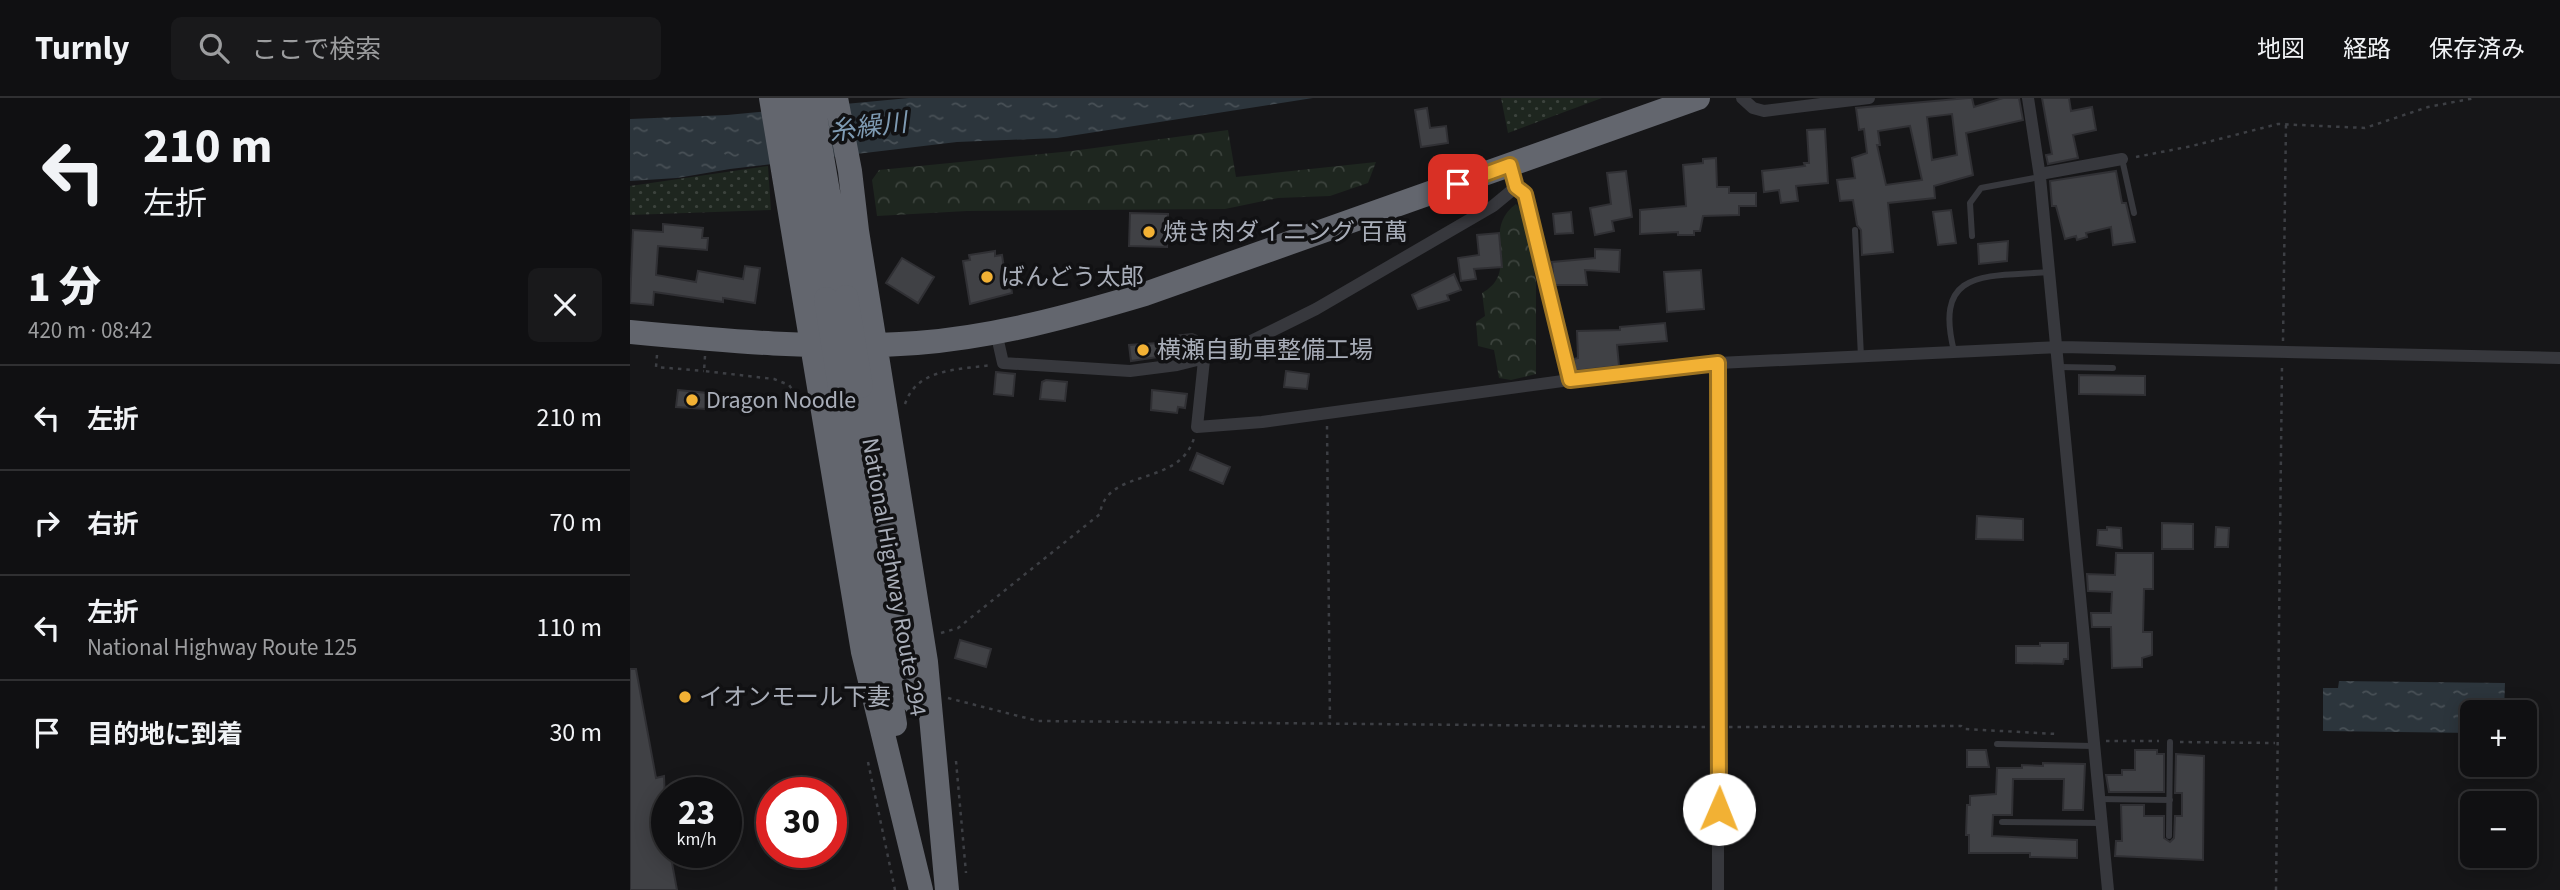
<!DOCTYPE html>
<html lang="ja">
<meta charset="utf-8">
<style>
:root{--surface:#101012;--page:#19191b;--text:#f1f3f6;--muted:#9c9d9f;--line:#303032}
body{margin:0;font-family:"Source Sans 3","Noto Sans JP",sans-serif;background:var(--page);color:var(--text);height:100vh;display:flex;flex-direction:column;font-size:26px;white-space:nowrap}
*{box-sizing:border-box;margin:0}
p{font-size:23px;color:var(--muted)}
.icon{flex:none;width:38px;height:38px;fill:none;stroke:currentColor;stroke-width:2;stroke-linecap:round;stroke-linejoin:round}
.map{position:relative;flex:1;overflow:hidden}
.details{display:flex;flex-direction:column;background:var(--surface);width:630px}
.details>*{flex:none}
.top-card{background:#101012;color:var(--text);overflow:hidden}
.buttons{position:absolute;left:1830px;top:602px;display:grid;gap:14px}
.buttons a{display:grid;place-items:center;width:77px;height:77px;border-radius:10px;background:var(--surface);box-shadow:0 4px 18px #0003,0 0 0 2px var(--line);font-size:35px}
.speed{position:absolute;left:21px;top:679px;display:flex;gap:14px;font-size:35px;font-weight:700;text-align:center}
.speed>*{display:grid;place-content:center;width:91px;height:91px;border-radius:50%;background:var(--surface);box-shadow:0 4px 18px #0003,0 0 0 2px var(--line);line-height:1}
.speed small{font-size:18px;font-weight:400}
.speed .limit{border:10px solid #d22;background:#fff;color:#111}
.pin{position:absolute;display:grid;place-items:center;width:60px;height:60px;color:#fff;margin:-30px;border-radius:14px;box-shadow:0 4px 10px #0006}
.me{position:absolute;width:77px;margin:-38px;rotate:1deg;stroke-linejoin:round;filter:drop-shadow(0 0 5px #0008)}
.turn{display:flex;align-items:center;gap:24px;height:147px;padding:0 28px;font-size:32px}
.turn .icon{width:91px;height:91px;stroke-width:2.5}
.turn b{display:block;font-size:49px;line-height:60px}
.round{display:grid;place-items:center;flex:none;width:74px;height:74px;border-radius:10px;background:var(--page)}
.summary{display:flex;align-items:center;justify-content:space-between;height:119px;padding:0 28px}
h1{font-size:42px;font-weight:800;line-height:52px}
ul{padding:0;list-style:none}
li{display:flex;align-items:center;gap:21px;height:105px;padding:0 28px;border-top:2px solid var(--line)}
li div{flex:1}
li b{display:block;font-size:26px}
li em{font-style:normal}
header{display:flex;align-items:center;gap:42px;box-sizing:border-box;height:98px;padding:0 35px;background:var(--surface);border-bottom:2px solid var(--line)}
header strong{font-size:33px}
nav{display:flex;gap:38px;margin-inline-start:auto;font-size:24px}
.search{width:490px;height:63px;background:var(--page);display:flex;align-items:center;gap:18px;box-sizing:border-box;padding:0 24px;border-radius:10px;color:var(--muted);font-size:26px}
main{display:flex;flex:1;min-height:0}
.map>svg:first-child{display:block}
.grass{fill:url(#grass-dots)}
.forest{fill:url(#forest-crowns)}
.water{fill:url(#water-ripples)}
.building{fill:#404145;stroke:#303034;stroke-width:2;fill-rule:evenodd}
.lines{fill:none;stroke-linecap:round;stroke-linejoin:round}
.path{stroke:#3d3f44;stroke-width:2.5;stroke-dasharray:3.5 5;stroke-linecap:butt}
.lane{stroke:#37383d;stroke-width:6}
.street{stroke:#37383d;stroke-width:12}
.highway{stroke:#63666e;stroke-width:24}
.highway-bridge{stroke:#63666e;stroke-width:24}
.route-casing{stroke:#9d7322;stroke-width:18}
.route{stroke:#f2b134;stroke-width:12}
.poi-dot{fill:#f2b134;stroke:#111113;stroke-width:2.5}
.labels{text-anchor:middle;dominant-baseline:central;stroke-width:7;stroke-linejoin:round;paint-order:stroke}
.poi-label{font-size:24px;fill:#a8adb8;stroke:#111113;text-anchor:start}
.street-label{font-size:24px;fill:#a8adb8;stroke:#111113}
.water-label{font-size:26px;font-style:italic;fill:#7f9bb3;stroke:#111113}
</style>
<header>
<strong>Turnly</strong>
<div class="search"><svg class="icon" aria-label="search" viewBox="0 0 24 24"><circle cx="10" cy="10" r="6"/><path d="M15 15l6 6"/></svg>ここで検索</div>
<nav><a>地図</a><a>経路</a><a>保存済み</a></nav>
</header>
<main>
<section class="details">
<div class="top-card">
<div class="turn"><svg class="icon" aria-label="left" viewBox="0 0 24 24"><path d="M17 20v-9H6M10 6l-5 5 5 5"/></svg><div><b>210 m</b>左折</div></div>
</div>
<div class="summary"><div><h1>1 分</h1><p>420 m · 08:42</p></div><a class="round"><svg class="icon" aria-label="close" viewBox="0 0 24 24"><path d="M6 6l12 12M18 6L6 18"/></svg></a></div>
<ul>
<li><svg class="icon" aria-label="left" viewBox="0 0 24 24"><path d="M17 20v-9H6M10 6l-5 5 5 5"/></svg><div><b>左折</b></div><em>210 m</em></li>
<li><svg class="icon" aria-label="right" viewBox="0 0 24 24"><path d="M7 20v-9h11M14 6l5 5-5 5"/></svg><div><b>右折</b></div><em>70 m</em></li>
<li><svg class="icon" aria-label="left" viewBox="0 0 24 24"><path d="M17 20v-9H6M10 6l-5 5 5 5"/></svg><div><b>左折</b><p>National Highway Route 125</p></div><em>110 m</em></li>
<li><svg class="icon" aria-label="arrive" viewBox="0 0 24 24"><path d="M6 21V4h12l-3 4 3 4H6"/></svg><div><b>目的地に到着</b></div><em>30 m</em></li>
</ul>
</section>
<div class="map">
<svg width="1930" height="792" viewBox="0 0 1930 792">
<defs>
<pattern id="grass-dots" width="8" height="8" patternUnits="userSpaceOnUse" patternTransform="scale(1.75)"><rect width="8" height="8" fill="#1e261f"/><path d="M2 2h.1M6 6h.1" fill="none" stroke="#3c433d" stroke-width="1.8" stroke-linecap="round"/></pattern>
<pattern id="forest-crowns" width="20" height="18" patternUnits="userSpaceOnUse" patternTransform="scale(1.75)"><rect width="20" height="18" fill="#1e261f"/><path d="M2 6a3 3 0 1 1 6 0M12 15a3 3 0 1 1 6 0" fill="none" stroke="#3c433d"/></pattern>
<pattern id="water-ripples" width="26" height="14" patternUnits="userSpaceOnUse" patternTransform="scale(1.75)"><rect width="26" height="14" fill="#2c353c"/><path d="M2 4q2-2 4 0t4 0M15 11q2-2 4 0t4 0" fill="none" stroke="#485056"/></pattern>
</defs>
<rect width="100%" height="100%" fill="#161618"/>
<!-- grass -->
<path class="grass" d="M871 0H972L878 35Z
M138 68 141 112 0 117V88Z"/>
<!-- forest -->
<path class="forest" d="M598 32 606 79 746 64 738 85 700 98 648 100 595 111 337 113 247 118 242 82 249 72 442 53Z
M886 106 892 112 906 183V276L881 282 869 280 864 252 848 248 846 224 855 218 852 195C892 173 849 133 886 106Z"/>
<!-- water -->
<path class="water" d="M279 0H683L427 40 327 44 100 71 47 80 0 83V21L97 17Z
M1709 583 1875 585 1874 614H1843V635L1693 633V590H1708Z"/>
<!-- building -->
<path class="building" d="M1338 0H1342L1344 9 1373 0H1389L1393 22 1336 35 1343 77 1304 88 1305 100 1258 105 1263 154 1232 157 1231 132 1227 127 1223 102 1210 103 1207 82 1225 80 1222 60 1237 55 1234 31 1229 32 1226 10ZM1322 16 1327 57 1302 62 1297 19ZM1280 28 1292 82 1256 87 1247 47H1250L1248 33Z
M1412 0H1439L1441 13 1462 9 1466 32 1443 37 1448 60 1418 66 1416 57 1422 56Z
M797 10 800 30 816 28 818 45 791 49 785 12Z
M1195 31 1198 85 1166 88 1168 103 1151 105 1149 92 1134 94 1132 73 1175 68 1174 65H1179L1177 32Z
M1086 60 1087 89H1099V95H1126V108H1109V117L1073 118 1070 133H1064V137H1048V134L1010 136V112L1056 108 1053 67 1073 65V61Z
M996 73 1002 119 982 123 984 133 965 137 960 110 981 106 977 75Z
M1486 73 1492 105H1496L1505 144 1483 147 1481 129 1456 135 1457 139 1447 142 1446 138 1435 141 1426 108H1422L1420 83Z
M1321 112 1326 145 1308 147 1303 114Z
M941 114 943 135 925 136 923 116Z
M500 115 538 116 537 149 499 148Z
M33 126 73 130 72 140H78L77 152 28 148 26 177 66 184 68 173 113 181 115 168 130 170 125 205 93 200V204L24 194 23 207 0 205 3 132 33 134Z
M869 135 872 169 844 171 846 181 831 183 828 160 849 157 847 137Z
M1378 143 1377 163 1349 166 1348 146Z
M965 151 990 152 989 174 955 172 957 187H924L922 164 965 160Z
M365 153V158L372 157 374 170 378 169 382 195 340 206 333 163 340 162 339 157Z
M272 160 304 179 288 205 256 185Z
M1071 172 1074 211 1037 214 1034 174Z
M824 176 831 192 817 197 819 202 788 211 782 197Z
M1035 225 1037 243 987 247 989 268 945 273 944 261 948 260 947 233 990 232V229Z
M562 236 567 238 568 253 501 263 499 247 544 244V238Z
M656 273 679 276 677 291 654 289Z
M366 274 385 276 383 298 364 296Z
M1449 277 1515 278V297L1449 296Z
M416 282 437 284 435 303 410 301 412 284Z
M48 292 77 295 76 311 46 309Z
M522 292 557 296 555 310 548 309 547 315 521 312Z
M567 355 600 369 593 386 560 372Z
M1347 418 1393 421V442L1346 441Z
M1532 425 1563 426V451H1532Z
M1477 429 1491 430 1492 450 1467 447 1468 432H1477Z
M1586 429 1599 430 1598 449H1585Z
M1486 455H1523V491H1514L1513 534H1522V557L1512 560V569L1482 570 1481 529H1462L1461 515H1481L1482 494 1458 493 1457 476 1485 477Z
M330 542 361 551 356 569 325 560Z
M1410 545H1438V561H1434L1433 566 1386 565V548H1410Z
M0 571H6L26 680 34 678 37 754H40L47 792H0Z
M1337 652H1356L1359 669H1337Z
M1505 652H1527V656H1534V694H1479L1476 677H1492V672H1505Z
M1546 656 1574 658 1573 762 1485 758 1486 743H1492L1491 707H1514V718H1534V740L1540 744 1544 740 1545 718H1552V695H1545Z
M1413 665 1455 666 1453 712H1433L1434 681H1383L1382 717H1363L1362 738 1447 742V760L1400 759V755H1339V737H1336L1337 707H1340V698L1366 696 1367 670H1392V667L1413 668Z"/>
<g class="lines">
<!-- path -->
<path class="path" d="M1506 59 1562 48 1648 26 1735 30 1798 9 1845 0
M1653 243 1656 26
M27 257 26 269 74 273
M75 258 74 273 144 281 159 287 171 304
M275 306C287 270 328 272 361 267
M697 328 700 626
M311 535 328 530 470 416C476 369 549 390 564 340
M318 600 408 623 1075 629
M1099 629 1331 628 1334 631 1427 636
M1476 643H1529
M1550 644 1645 645
M326 663 336 775
M238 664 265 792
M1646 792 1652 267"/>
<!-- lane -->
<path class="lane" d="M1492 61 1504 115
M886 89 895 96 940 282
M1225 132 1231 259
M1342 138 1340 105 1351 90 1410 79
M1324 253C1303 169 1357 179 1420 174
M1429 269 1483 270
M1367 646 1463 648
M1468 701 1540 702
M1372 724 1471 725
M1539 738 1540 644"/>
<!-- street -->
<path class="street" d="M1112 0 1123 10 1134 13 1239 0
M1398 0 1410 79 1478 792
M1410 76 1492 61
M366 234 373 265 500 273 547 267 599 254 686 211 863 108 886 89 880 67
M574 262 567 329 632 324 940 282 1088 265 1431 249 1930 260
M1088 792V265"/>
<!-- highway -->
<path class="highway" d="M141 0 233 554 291 792
M164 0 196 201
M182 0 216 199
M206 0 220 73 227 133 296 564 317 792
M0 234C95 243 192 252 287 245 365 239 441 218 515 196L1068 0
M231 288 285 605
M210 289 265 626"/>
<!-- highway-bridge -->
<path class="highway-bridge" d="M216 199 231 288
M196 201 210 289"/>
</g>
<g class="lines">
<defs>
<path id="route" d="M828 86 880 67 886 89 895 96 940 282 1088 265 1089 711"/>
</defs>
<!-- route casing -->
<use href="#route" class="route-casing"/>
<!-- route -->
<use href="#route" class="route"/>
</g>
<!-- markers -->
<g class="poi-dot">
<circle cx="519" cy="134" r="7"/>
<circle cx="357" cy="179" r="7"/>
<circle cx="513" cy="252" r="7"/>
<circle cx="62" cy="302" r="7"/>
<circle cx="55" cy="599" r="7"/>
</g>
<g class="labels">
<!-- poi labels -->
<g class="poi-label">
<text x="533" y="134">焼き肉ダイニング 百萬</text>
<text x="371" y="179">ばんどう太郎</text>
<text x="527" y="252">横瀬自動車整備工場</text>
<text x="76" y="302">Dragon Noodle</text>
<text x="69" y="599">イオンモール下妻</text>
</g>
<!-- street labels -->
<g class="street-label">
<text transform="translate(264 479) rotate(80)">National Highway Route 294</text>
</g>
<!-- water labels -->
<g class="water-label">
<text transform="translate(238 29) rotate(-7)">糸繰川</text>
</g>
</g>
</svg>
<div class="buttons">
<a>+</a>
<a>−</a>
</div>
<div class="speed"><div>23<small>km/h</small></div><div class="limit">30</div></div>
<div class="pin" style="left:828px;top:86px;background:#d93025"><svg class="icon" aria-label="arrive" viewBox="0 0 24 24"><path d="M6 21V4h12l-3 4 3 4H6"/></svg></div>
<svg class="me" style="left:1089px;top:711px" viewBox="-20 -20 40 40"><circle r="19" fill="#fff"/><path d="M0-13L10 11 0 6-10 11z" fill="#f2b134"/></svg>
</div>
</main>
